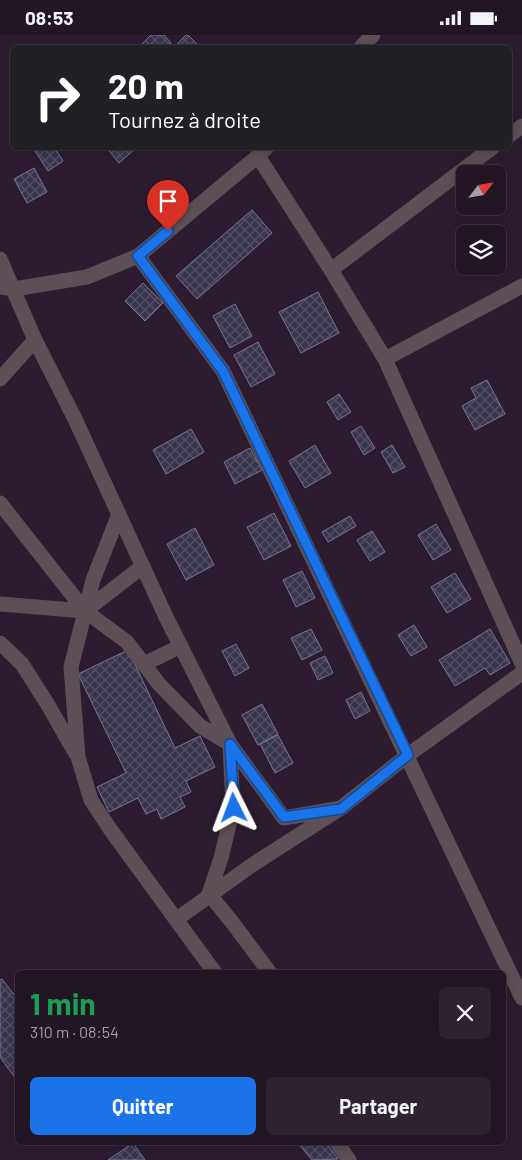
<!DOCTYPE html>
<html lang="fr">
<meta charset="utf-8">
<style>
:root{--surface:#221524;--page:#2e2231;--text:#f1f3f6;--muted:#a29fa6;--line:#3f3441;--accent:#1a73e8}
body{margin:0;font-family:Barlow,sans-serif;background:var(--page);color:var(--text);height:100vh;display:flex;flex-direction:column;font-size:19px;white-space:nowrap}
*{box-sizing:border-box;margin:0}
p{font-size:16px;color:var(--muted)}
.icon{flex:none;width:28px;height:28px;fill:none;stroke:currentColor;stroke-width:2;stroke-linecap:round;stroke-linejoin:round}
.map{position:relative;flex:1;overflow:hidden}
.panel{position:absolute;left:15px;top:935px;width:491px;height:175px;display:flex;flex-direction:column;background:var(--surface);border-radius:8px;box-shadow:0 2px 12px #0003,0 0 0 1px var(--line)}
.panel>*{flex:none}
.banner{position:absolute;left:10px;top:10px;width:502px;height:105px;border-radius:8px;box-shadow:0 2px 12px #0003,0 0 0 1px var(--line);background:#202124;color:#fff;overflow:hidden}
.needle{width:32px;rotate:59deg}
.controls{position:absolute;left:456px;top:130px;display:grid;gap:10px}
.controls a{display:grid;place-items:center;width:50px;height:50px;border-radius:8px;background:var(--surface);box-shadow:0 2px 12px #0003,0 0 0 1px var(--line);font-size:25px}
.pin{position:absolute;display:grid;place-items:center;width:42px;height:42px;color:#fff;margin:-51px -21px;border-radius:50% 50% 50% 0;rotate:-45deg;box-shadow:0 0 5px #0007}
.pin .icon{rotate:45deg}
.me{position:absolute;width:55px;margin:-28px;rotate:357deg;stroke-linejoin:round;filter:drop-shadow(0 0 4px #0008)}
.turn{display:flex;align-items:center;gap:18px;height:105px;padding:0 15px;font-size:22px}
.turn .icon{width:65px;height:65px;stroke-width:2.5}
.turn b{display:block;font-size:35px;line-height:42px}
.round{display:grid;place-items:center;flex:none;width:52px;height:52px;border-radius:8px;background:var(--page)}
.headline{display:flex;align-items:center;justify-content:space-between;height:85px;padding:0 15px}
h1{font-size:30px;font-weight:700;line-height:38px;color:#1e9e55}
.button{display:flex;gap:10px;margin-top:auto;padding:10px 15px}
.button a{flex:1;height:58px;border-radius:8px;background:var(--accent);color:#fff;font-size:20px;font-weight:700;line-height:58px;text-align:center}
.button a+a{background:var(--page);color:var(--text)}
.status{display:flex;justify-content:space-between;align-items:center;height:35px;padding:0 25px;background:var(--surface);direction:ltr}
.status svg{height:14px;fill:currentColor}
.map>svg:first-child{display:block}
.building{fill:url(#building-cross-hatch);stroke:#787592}
.lines{fill:none;stroke-linecap:round;stroke-linejoin:round}
.minor{stroke:#5d4f55;stroke-width:15}
.route-casing{stroke:#114b97;stroke-width:12}
.route{stroke:#1a73e8;stroke-width:9}
</style>
<div class="status"><b>08:53</b><svg viewBox="0 0 49 12"><path d="M0 12V9h3v3zM5 12V6h3v6zM10 12V3h3v9zM15 12V0h3v12zM26 1h20v11H26zM47 4h2v5h-2z"/></svg></div>
<div class="map">
<svg width="522" height="1125" viewBox="0 0 522 1125">
<defs>
<pattern id="building-cross-hatch" width="8" height="8" patternUnits="userSpaceOnUse" patternTransform="scale(1.25)"><rect width="8" height="8" fill="#38354e"/><path d="M0 0l8 8M0 8l8-8" fill="none" stroke="#545167"/></pattern>
</defs>
<rect width="100%" height="100%" fill="#2d1c30"/>
<!-- building -->
<path class="building" d="M151 0H164L171 8 166 12H143L141 10Z
M186 0H188L200 12H174Z
M54 112 63 126 48 136 33 113Z
M106 112H137L119 128Z
M34 133 47 157 27 168 14 144Z
M252 175 272 198 197 264 176 241Z
M143 248 163 268 145 286 125 266Z
M318 257 339 298 301 318 279 277Z
M235 269 252 301 230 313 213 281Z
M258 307 275 339 251 352 234 320Z
M487 345 505 379 475 395 462 371 476 363 471 353Z
M339 359 351 377 338 385 327 367Z
M361 391 375 413 364 420 351 397Z
M191 394 204 417 166 439 153 415Z
M315 410 331 438 305 453 289 426Z
M392 410 405 432 393 438 381 417Z
M250 413 262 435 235 449 224 427Z
M274 478 291 511 264 525 247 492Z
M350 481 356 491 328 507 322 497Z
M436 489 451 515 433 525 418 500Z
M195 493 214 530 186 545 167 509Z
M372 496 385 517 370 526 357 505Z
M302 536 315 563 296 572 283 545Z
M455 538 471 564 447 578 431 552Z
M414 590 427 612 411 621 398 600Z
M311 594 322 615 302 625 291 603Z
M490 594 510 628 490 640 485 633 455 651 439 625Z
M236 609 249 633 235 641 222 616Z
M128 615 175 713 200 701 215 732 186 746 191 757 180 762 185 772 161 784 157 774 146 779 138 763 109 777 97 752 126 738 78 639Z
M325 621 333 638 318 645 310 628Z
M361 657 370 676 355 684 346 665Z
M262 669 278 699 258 710 242 680Z
M278 700 293 728 275 738 260 709Z
M2 944 18 965V1047L0 1022V945Z
M133 1108 145 1125H108Z
M298 1108H326L338 1124 312 1125Z"/>
<g class="lines">
<!-- minor -->
<path class="minor" d="M361 12 373 0
M510 100 522 91
M258 121 331 235 385 324 522 629
M138 221 223 336 522 963
M0 224 35 305 0 344
M331 235 493 112
M0 252 14 254 87 242 138 221 258 121 267 112
M35 305 75 384 166 582 230 709 284 783 341 773
M385 324 522 251
M0 468 85 576 127 607 159 649 200 691 230 709 233 773 221 823 209 859 232 887 270 938
M119 479 93 545 71 632 78 722 91 765 110 794 215 938
M0 569 85 576 143 531
M0 608 22 629 48 670 76 719
M144 629 181 611
M177 884 252 830 341 773 408 720 522 638
M337 1108 349 1125"/>
</g>
<g class="lines">
<defs>
<path id="route" d="M168 196 138 221 223 336 408 720 341 774 284 782 230 709 234 773"/>
</defs>
<!-- route casing -->
<use href="#route" class="route-casing"/>
<!-- route -->
<use href="#route" class="route"/>
</g>
</svg>
<div class="controls">
<a><svg class="needle" viewBox="-14 -14 28 28"><path d="M0-13l5 13h-10z" fill="#e53935"/><path d="M0 13l5-13h-10z" fill="#a29fa6"/></svg></a>
<a><svg class="icon" aria-label="layers" viewBox="0 0 24 24"><path d="M12 4l9 5-9 5-9-5zM3 14l9 5 9-5"/></svg></a>
</div>
<div class="pin" style="left:168px;top:196px;background:#d93025"><svg class="icon" aria-label="arrive" viewBox="0 0 24 24"><path d="M6 21V4h12l-3 4 3 4H6"/></svg></div>
<svg class="me" style="left:234px;top:773px" viewBox="-20 -20 40 40"><path d="M0-17L14 15 0 8-14 15z" fill="#1a73e8" stroke="#fff" stroke-width="4"/></svg>
<div class="banner">
<div class="turn"><svg class="icon" aria-label="right" viewBox="0 0 24 24"><path d="M7 20v-9h11M14 6l5 5-5 5"/></svg><div><b>20 m</b>Tournez à droite</div></div>
</div>
<section class="panel">
<div class="headline"><div><h1>1 min</h1><p>310 m · 08:54</p></div><a class="round"><svg class="icon" aria-label="close" viewBox="0 0 24 24"><path d="M6 6l12 12M18 6L6 18"/></svg></a></div>
<div class="button"><a>Quitter</a><a>Partager</a></div>
</section>
</div>
